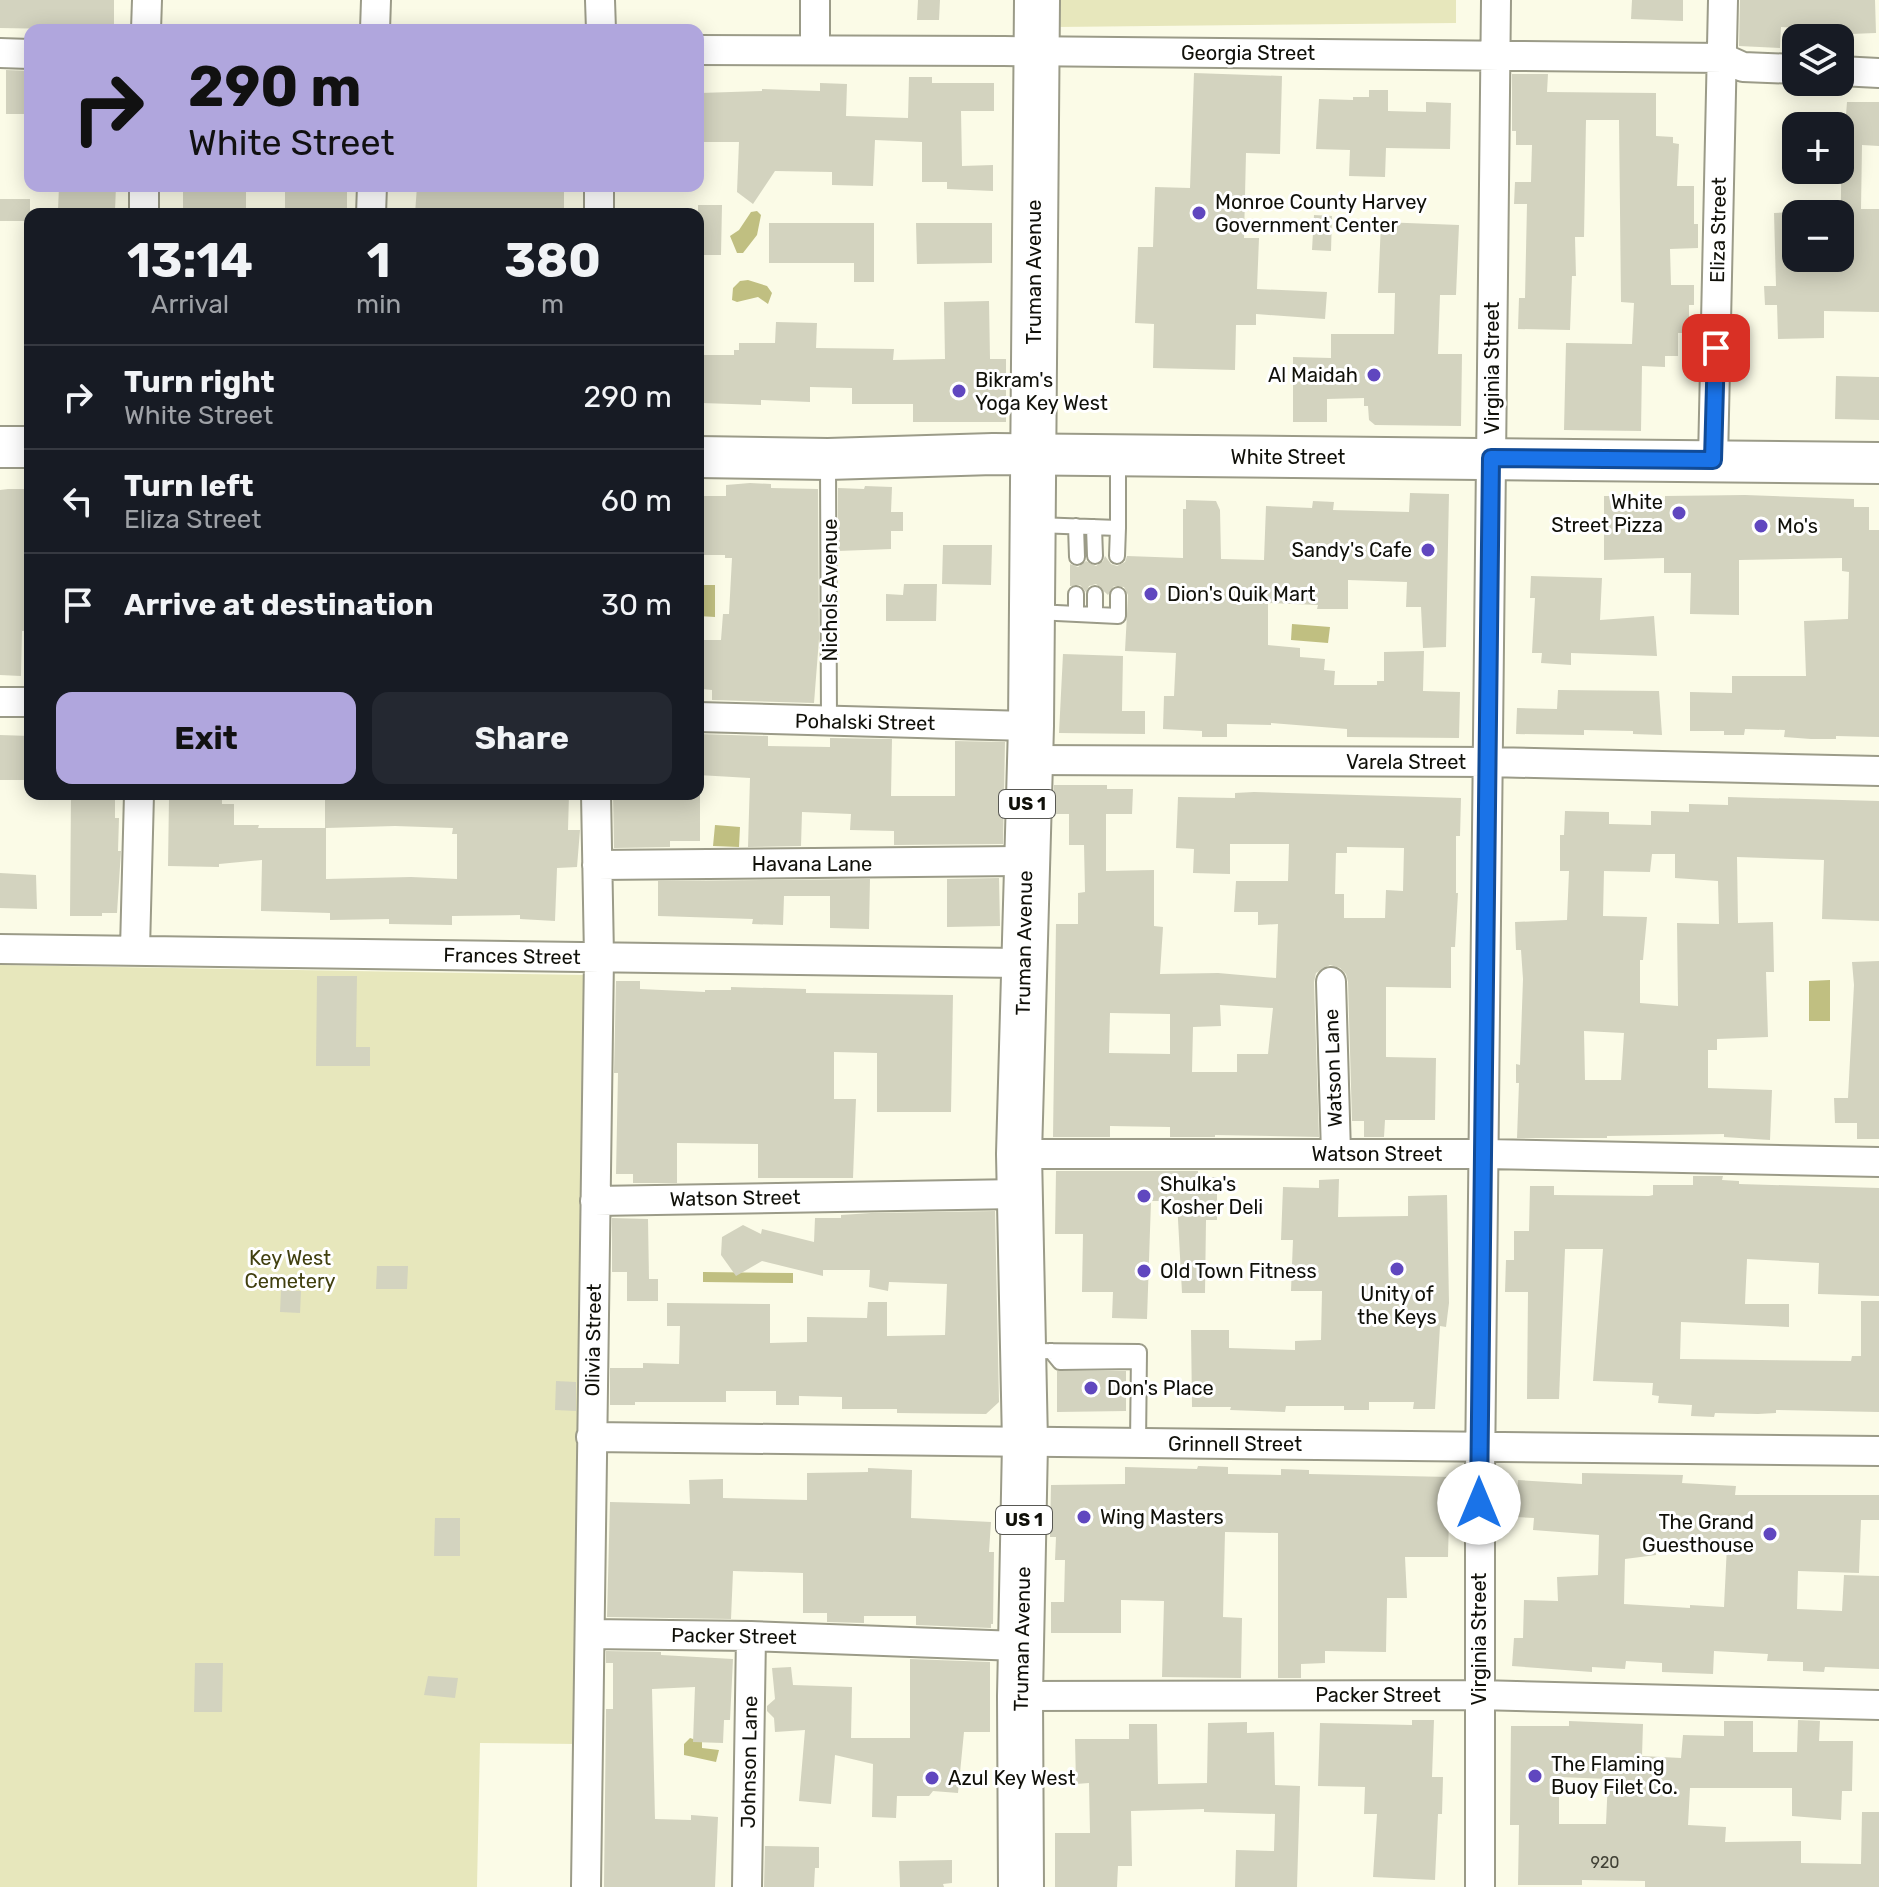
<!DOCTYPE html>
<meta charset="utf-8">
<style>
:root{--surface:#171b24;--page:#242831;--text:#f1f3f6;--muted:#9ea1a6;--line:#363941;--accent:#b0a6dd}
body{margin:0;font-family:Rubik,sans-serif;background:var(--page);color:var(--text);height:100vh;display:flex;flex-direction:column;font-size:30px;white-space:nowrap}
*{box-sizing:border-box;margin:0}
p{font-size:26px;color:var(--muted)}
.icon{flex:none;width:44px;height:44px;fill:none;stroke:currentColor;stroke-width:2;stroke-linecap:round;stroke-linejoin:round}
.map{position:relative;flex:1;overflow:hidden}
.sheet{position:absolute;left:24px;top:208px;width:680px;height:592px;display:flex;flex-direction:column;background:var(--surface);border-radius:16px;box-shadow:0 4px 20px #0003}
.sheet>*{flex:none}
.top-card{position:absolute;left:24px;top:24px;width:680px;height:168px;border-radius:16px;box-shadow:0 4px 20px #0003;background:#b0a6dd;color:#111;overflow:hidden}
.controls{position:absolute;left:1782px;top:24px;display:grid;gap:16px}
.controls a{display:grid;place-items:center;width:72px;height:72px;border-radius:16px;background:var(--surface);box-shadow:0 4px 20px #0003;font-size:40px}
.pin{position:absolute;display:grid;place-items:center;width:68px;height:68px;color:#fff;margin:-34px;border-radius:16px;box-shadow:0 4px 12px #0006}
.me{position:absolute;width:88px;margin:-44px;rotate:0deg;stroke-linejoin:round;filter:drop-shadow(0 0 6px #0008)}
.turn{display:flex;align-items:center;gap:28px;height:168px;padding:0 32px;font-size:36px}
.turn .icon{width:104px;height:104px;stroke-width:2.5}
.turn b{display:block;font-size:56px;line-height:68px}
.eta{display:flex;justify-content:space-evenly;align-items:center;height:136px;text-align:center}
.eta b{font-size:48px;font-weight:700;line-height:56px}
.action{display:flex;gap:16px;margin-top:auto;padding:16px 32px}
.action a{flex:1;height:92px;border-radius:16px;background:var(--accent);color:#111;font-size:32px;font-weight:700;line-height:92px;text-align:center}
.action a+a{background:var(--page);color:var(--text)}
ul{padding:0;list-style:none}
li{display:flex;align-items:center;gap:24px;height:104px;padding:0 32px;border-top:2px solid var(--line)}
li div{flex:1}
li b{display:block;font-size:30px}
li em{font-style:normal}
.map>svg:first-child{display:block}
.green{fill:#e7e7bc}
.water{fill:#c0bf81}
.building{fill:#d3d3bf;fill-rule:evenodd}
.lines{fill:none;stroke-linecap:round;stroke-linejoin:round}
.lane-casing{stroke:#9b9b88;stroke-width:18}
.street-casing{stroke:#9b9b88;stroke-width:32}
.secondary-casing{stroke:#9b9b88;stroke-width:44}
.primary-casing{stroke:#9b9b88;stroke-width:48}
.lane{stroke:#fff;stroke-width:14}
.street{stroke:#fff;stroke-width:28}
.secondary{stroke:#fff;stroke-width:40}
.primary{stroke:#fff;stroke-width:44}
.route-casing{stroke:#114b97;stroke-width:20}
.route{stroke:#1a73e8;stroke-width:14}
.poi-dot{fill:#6047bf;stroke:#fff;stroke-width:3}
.labels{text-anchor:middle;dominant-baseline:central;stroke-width:6;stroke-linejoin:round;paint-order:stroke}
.number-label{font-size:16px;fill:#414136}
.shield{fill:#fff;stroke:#585853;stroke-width:2}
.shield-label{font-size:18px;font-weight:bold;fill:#101009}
.street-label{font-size:20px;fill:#101009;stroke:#fff}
.poi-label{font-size:20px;fill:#101009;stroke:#fff;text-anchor:start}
.park-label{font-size:20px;fill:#41400f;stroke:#fff}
</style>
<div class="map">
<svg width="1879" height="1887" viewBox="0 0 1879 1887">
<rect width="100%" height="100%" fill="#fbfbe7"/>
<!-- green -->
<path class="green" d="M1057 0H1456V23L1057 27Z
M0 965 584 975 576 1744 480 1743 477 1887H0Z"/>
<!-- water -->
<path class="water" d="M757 211 761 215 757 235 743 253H737L730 236 739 230 751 212Z
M748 280 767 286 772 293 768 304 758 297 737 302 732 300 733 288 740 281Z
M698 585H715V617L698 616Z
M1292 624 1330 627 1328 643 1291 640Z
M715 825 740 827 739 847 713 846Z
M1830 980V1021H1809V981Z
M703 1272 793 1273V1283L703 1282Z
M690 1738 702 1742V1748L719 1750 716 1762 684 1755V1744Z"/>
<!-- building -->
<path class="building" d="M0 0H114V30L0 28Z
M918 0H940L939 20H917Z
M1632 0H1683V21L1631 19Z
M1740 0H1875L1876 33 1850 34V31L1781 27 1780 48 1739 46Z
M6 70 30 71 29 114H6Z
M1194 73 1282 76 1280 154 1246 153 1244 238H1259L1257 289 1327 292 1325 319 1256 314V325H1236L1235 370 1153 368 1154 324 1135 323 1138 247H1153L1155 187 1190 188Z
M1512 74H1548L1547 92 1656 93V136L1673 137V143L1679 144 1677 186H1694V224H1698V248L1670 249 1671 285H1694V305H1689V333H1678V356H1665V367L1642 366 1641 431 1564 430 1566 343 1632 344 1634 303 1621 302 1619 120H1586L1584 237H1575L1576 276H1572L1570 330 1518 329 1519 298H1525L1527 204H1514L1515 182H1531L1532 145H1516V131H1512Z
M909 77H932V83H994V111H961L962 166 993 165V191L947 189V182H922V142L875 140 873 186 832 185V172L775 171 753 204 737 192 739 142H700V93L762 91V89L820 91V83L847 84 846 116 908 118Z
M1369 90H1388V111L1426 112V102L1451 103 1450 149 1386 148 1385 177 1349 176 1350 150 1316 149 1319 99 1353 100V97H1369Z
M1847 102H1879V146L1862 145 1861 209H1879V312L1824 311V338L1778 339 1777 305H1765L1764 286H1776L1774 213 1796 212V258H1840L1842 128H1845Z
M59 186H116L115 211 58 210Z
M183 186H246V214H183Z
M285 186H347V210L285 209Z
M417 186H564V213L415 214Z
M0 199H30V221H0Z
M698 205H722L721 255H698Z
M1314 215 1332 216 1331 251 1312 250Z
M1381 222 1459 225 1456 295H1440L1438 354H1462L1461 426 1375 425 1369 420 1368 406H1364V398L1327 399V422H1293V357L1331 358V334H1394L1395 293H1378Z
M769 223H874V282H854V263H769Z
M916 223H992V263L917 264Z
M989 301 990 359H1006V422H913V404H852V388L810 387V402L761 400V405L702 403 703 355H734V350H739V343H775L776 322 817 323 816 348 894 349 893 360 945 359 944 302Z
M1836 376 1879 377V420L1835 419Z
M750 483 771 484V488L818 489 819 639 814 703 712 700V690L702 689V640H721L723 614H729L732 558H725V555H698V496H726V485Z
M865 486 892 487 891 512H903V531H891V549L838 551V488L864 489Z
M8 489H30V631H22L21 676 0 675V490Z
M1410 493 1449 494 1446 647 1423 648 1421 607H1406L1407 582 1348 580V609H1317L1318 605 1268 603V645L1300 648V657L1325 659 1324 670 1335 671 1334 685H1377V681H1384V652L1424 651 1423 691 1460 692 1459 738 1347 737V729L1271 723V725L1227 724V737H1202V731L1163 729 1164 696H1174L1176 653 1125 651 1128 595 1124 587 1114 586 1108 595 1096 584 1089 586 1086 592 1080 585 1070 586V564L1078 567 1086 561 1096 566 1103 561 1105 556 1111 564 1117 566 1125 562 1127 556 1183 558V509H1186V500L1216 501 1220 510 1221 559 1264 560 1266 506 1312 508 1313 501 1334 502 1333 510 1409 512Z
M1745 495 1854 499V507H1869V530H1879V737L1836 736V739H1811L1784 737 1785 730 1745 729 1744 735H1724V731H1690V692L1732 693V676H1806L1804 621 1848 619 1849 572 1842 571V558L1739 560V615L1690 614 1691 573H1664V558L1604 560V496H1624V501L1665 500V496Z
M943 545H992L991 585 942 584Z
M1531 576 1602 578 1600 620 1654 616 1657 656 1571 653V665L1541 663 1542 653H1532L1535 598H1530Z
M904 584H937L936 621H886V594L903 595Z
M1063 654 1123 656 1122 711H1145V734L1059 733Z
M1558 690 1659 691 1662 735 1633 734V731L1584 730V735L1516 734 1517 708 1557 709Z
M698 734 768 736V746L830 747V738L892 739 891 796H955V741L1005 742 1003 844 894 845V831L850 830 851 814 802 812 801 846 748 847 750 778 698 775Z
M0 735 30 736V780H0Z
M1054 785H1107V789H1133L1132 814H1106V871L1154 870V926L1163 927 1160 974 1218 973 1276 978 1278 924 1258 925V912H1234L1236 881H1288L1289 844H1230V874L1193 873 1194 849 1176 848 1178 797 1235 798V793L1254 792 1461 798 1460 836H1456V893H1458L1455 947H1451V988L1386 987V1057L1436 1058 1435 1120H1385L1384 1137H1364V1121H1352L1348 982 1346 974 1340 968 1330 965 1316 973 1314 982 1319 1137 1215 1135V1137H1170V1127L1110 1126V1137H1053L1056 924H1078V893L1085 892 1084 845H1069V814H1054ZM1347 847 1404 848 1403 891 1386 890 1385 918H1344V894H1335L1336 853H1347ZM1220 1005 1273 1008 1268 1054H1237V1072H1192L1193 1027 1221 1026ZM1110 1013 1170 1014V1054L1109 1053Z
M92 794H115V818H119L118 851H121L117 913H102V916H70L71 796H92Z
M325 794 454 796V794H569L568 830H580L577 867 557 868 555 921 520 919V915L452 916V925L389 924V919L330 920V913L261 911 262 860 219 864V867L168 866 169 798H222V804H234V825H259L258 828H325ZM395 826 453 828 452 834H457V879L411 877 326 879V828Z
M613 794H700V841H670V847L614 848Z
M1728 797 1879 801V921L1822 919 1824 860 1737 857 1738 923 1773 922 1774 972H1766L1768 1037 1717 1039V1050H1708V1088L1772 1090 1770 1140 1724 1137V1134L1607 1136V1138H1517L1519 1083H1516V1064L1520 1065 1523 979 1521 950H1516L1515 922 1567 920 1569 871H1560V835H1564L1565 811 1609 812V824L1651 825V811L1689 812V804L1728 805ZM1652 854H1675V878L1718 881 1719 924 1677 923 1678 1006 1640 1003V960H1643L1647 917 1603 916 1604 871 1650 872ZM1584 1031 1624 1033 1621 1080H1585Z
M0 873 36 875 37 909 0 908Z
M999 878 1000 926 947 927V879Z
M870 879 869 929 830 928V896H784L783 925 752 924 753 919 658 916V881Z
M1879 961V1139H1857V1123H1835L1834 1098H1848L1854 985 1852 962Z
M317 976H357L356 1047H370V1066H316Z
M616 981H640V989L705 992V990H731V987L806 989V993L953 995 951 1112H877V1053L834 1052V1099H856L853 1178H758V1144L677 1143V1183H633V1174H616L618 1073H614Z
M1056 1171H1198V1177H1217V1220H1206L1205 1293H1182L1177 1201H1151L1147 1319 1112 1318 1113 1292H1082L1083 1234H1055Z
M1693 1176H1723L1722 1180 1739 1181V1184L1879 1188V1296L1818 1294 1819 1263 1747 1259 1745 1304H1789V1327L1681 1322 1680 1359 1851 1361 1852 1356H1861V1301H1879V1412L1776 1410V1413L1758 1414 1715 1413 1714 1417 1691 1416 1692 1405 1658 1403 1659 1396 1652 1395 1653 1383 1593 1381 1603 1249H1565L1559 1399H1527L1528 1292H1505L1506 1260H1514V1231H1529L1530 1186H1554V1195L1649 1196 1653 1195V1185H1693Z
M1339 1179 1338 1217 1408 1216V1196L1447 1195 1449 1303 1446 1327 1440 1326 1435 1409H1413L1414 1402H1369V1410H1344V1406H1286L1285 1412 1230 1410 1231 1407H1192L1191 1330H1229V1348L1295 1350V1341L1321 1340 1322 1291H1291L1293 1240H1281L1283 1187 1319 1188V1180Z
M995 1211 999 1402 986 1414 897 1413V1409H842V1397L799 1396V1405H776V1391H726V1402H635V1405H610V1368H643V1363L679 1364 680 1326H667V1303L770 1304V1343L807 1342V1317L867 1318 868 1302H887V1336L945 1335 947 1284 889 1282 888 1291 869 1287 870 1270H823V1276L762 1261 736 1276 721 1255 722 1237 743 1225 761 1234 762 1229 814 1242 815 1218H841V1215L871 1213Z
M612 1218 648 1219 649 1279H658V1301H627V1272H612Z
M377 1266H408L407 1289H376Z
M281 1290 301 1291 300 1313 280 1312Z
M1057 1371H1126V1411L1057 1412Z
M556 1381 576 1382V1411L555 1410Z
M1198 1466 1228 1467V1474L1281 1475V1469L1309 1470V1474L1450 1477 1448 1557H1405L1407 1598H1387L1386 1652 1325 1651V1663L1301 1664V1678H1278V1533L1225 1532 1223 1617 1242 1618 1241 1678 1162 1677 1164 1601 1121 1600V1633H1051V1602H1064L1065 1560H1055L1056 1537H1050L1051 1485 1125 1484V1467L1197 1469Z
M868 1468 912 1470 911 1518 991 1522 989 1552H994L993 1624H991V1628L916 1625V1616H864V1623L827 1622V1613H803V1573L733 1571 731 1619 607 1617 610 1502 690 1504 689 1480 723 1479V1498L807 1500V1473L868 1472Z
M1582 1473 1683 1475 1682 1483 1736 1486 1735 1495H1879V1520H1861L1859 1573 1798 1571 1797 1609 1842 1611 1844 1575 1879 1576V1669L1825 1667 1824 1672 1803 1671V1662L1767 1661 1768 1654 1714 1651 1713 1674 1662 1672V1663L1626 1661 1625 1669 1592 1667V1672L1512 1666 1514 1638H1523L1524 1600 1558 1601 1557 1577 1598 1575 1599 1535 1533 1530 1534 1518 1516 1517 1518 1480 1582 1484ZM1681 1542 1727 1545 1724 1607 1690 1605V1608L1624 1604 1625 1559 1656 1555 1655 1546H1681Z
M435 1518H460V1556H434Z
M606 1651 661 1652V1655L733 1659 730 1720H724L723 1743 693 1742 695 1687 652 1689 655 1819 691 1820V1815L718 1817 715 1887H604L606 1709H613V1663H606Z
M910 1659 990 1662V1732H964L958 1793 933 1791 929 1796H897L896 1818 872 1817 873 1764 835 1755 831 1804 799 1801 805 1730 775 1732 774 1718 767 1711V1706L775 1699 772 1668 791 1667 793 1685 852 1687 851 1738H910Z
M195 1663H223L222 1712H194Z
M428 1676 458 1678 455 1698 424 1695Z
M1412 1720H1434L1432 1777H1443L1442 1814H1438L1435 1880 1373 1877 1377 1814H1364L1365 1787 1318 1786 1320 1723 1412 1725Z
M1798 1720 1820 1721 1819 1741H1853L1852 1791H1842L1841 1820 1792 1816V1788H1690L1688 1825 1726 1827 1725 1842 1801 1841V1863L1861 1864 1862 1812H1879V1887H1645V1881L1582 1880V1885H1518L1519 1825H1510L1511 1726H1569V1721L1643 1724 1642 1756 1681 1758 1683 1735 1724 1736V1721H1753V1752H1797ZM1559 1777 1608 1779 1606 1824H1559Z
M1247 1722V1733L1274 1732 1275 1785 1300 1786 1297 1887H1235L1236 1850 1274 1851 1275 1814 1204 1812V1809L1131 1811 1132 1866H1118L1117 1887H1055V1833H1090L1089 1783 1076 1784 1075 1739H1129V1724H1157L1158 1784 1207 1783 1208 1723Z
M765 1846 819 1847V1868H815L814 1887H764Z
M952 1860V1883L943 1884 944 1887H900L899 1861Z"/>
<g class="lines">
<defs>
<path id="lane" d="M828 463 829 722
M1037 525 1118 528V457
M1076 526 1077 557
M1094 527 1095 556
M1117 556 1118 528
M1076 594V614
M1095 594V615
M1036 612 1118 616V595
M1028 1351 1139 1352 1138 1444
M1051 1351 1060 1362 1139 1361"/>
<path id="street" d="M600 0 601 30
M146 30 147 0
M375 30 376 0
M815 49V0
M698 50 1004 51 1723 58 1743 67 1796 69
M0 53 30 54
M1840 71 1879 73
M144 214V186
M371 214 372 186
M599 214V186
M1713 460 1723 0
M0 702H30
M698 717 1031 726
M1029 760 1488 762 1879 771
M597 865 1026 861
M0 949 1024 963
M135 949 139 794
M1331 982 1336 1153
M1019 1154H1484L1879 1162
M595 1201 1020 1194
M591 1437 1879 1451
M590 1634 751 1636 1021 1646
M1020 1696 1478 1695 1879 1705
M586 1887 599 957 596 794
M747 1887 751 1636
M1480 1887V1474L1496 0"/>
<path id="secondary" d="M0 447H30
M698 457 828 459 993 454 1879 463"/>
<path id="primary" d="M1021 1887 1020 1696 1025 1443 1019 1154 1031 726 1037 0"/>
</defs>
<!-- lane casing -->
<use href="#lane" class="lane-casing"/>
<!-- street casing -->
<use href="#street" class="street-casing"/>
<!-- secondary casing -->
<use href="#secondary" class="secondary-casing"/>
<!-- primary casing -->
<use href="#primary" class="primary-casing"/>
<!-- lane -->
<use href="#lane" class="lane"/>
<!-- street -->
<use href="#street" class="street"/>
<!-- secondary -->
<use href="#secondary" class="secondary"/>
<!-- primary -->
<use href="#primary" class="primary"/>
</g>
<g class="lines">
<defs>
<path id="route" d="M1479 1503 1491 458 1713 460 1716 348"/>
</defs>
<!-- route casing -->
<use href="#route" class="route-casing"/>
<!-- route -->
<use href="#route" class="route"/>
</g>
<!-- markers -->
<g class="poi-dot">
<circle cx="1199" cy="213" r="8"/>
<circle cx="1374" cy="375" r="8"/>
<circle cx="959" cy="391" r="8"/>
<circle cx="1679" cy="513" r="8"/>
<circle cx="1761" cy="526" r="8"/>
<circle cx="1428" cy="550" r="8"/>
<circle cx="1151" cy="594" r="8"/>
<circle cx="1144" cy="1196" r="8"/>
<circle cx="1397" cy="1269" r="8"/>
<circle cx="1144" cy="1271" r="8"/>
<circle cx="1091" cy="1388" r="8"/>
<circle cx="1084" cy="1517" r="8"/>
<circle cx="1770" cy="1534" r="8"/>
<circle cx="1535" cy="1776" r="8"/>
<circle cx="932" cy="1778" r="8"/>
</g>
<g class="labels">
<!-- number labels -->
<g class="number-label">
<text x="1605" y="1862">920</text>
</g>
<!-- shield labels -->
<g class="shield">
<rect x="999" y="790" width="56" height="28" rx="6"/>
<rect x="996" y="1506" width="56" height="28" rx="6"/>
</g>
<g class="shield-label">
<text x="1027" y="804">US 1</text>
<text x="1024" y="1520">US 1</text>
</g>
<!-- street labels -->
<g class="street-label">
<text x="1248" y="53">Georgia Street</text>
<text transform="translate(1718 230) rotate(-89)">Eliza Street</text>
<text transform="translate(1034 272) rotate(-90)">Truman Avenue</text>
<text transform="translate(1492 368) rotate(-90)">Virginia Street</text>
<text x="1288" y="457">White Street</text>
<text transform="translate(830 590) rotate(-90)">Nichols Avenue</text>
<text transform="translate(865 722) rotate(1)">Pohalski Street</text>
<text x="1406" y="762">Varela Street</text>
<text x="812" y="864">Havana Lane</text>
<text transform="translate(1024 943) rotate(-89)">Truman Avenue</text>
<text transform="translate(512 956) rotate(1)">Frances Street</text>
<text transform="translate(1333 1068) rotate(-92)">Watson Lane</text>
<text x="1377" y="1154">Watson Street</text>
<text transform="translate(735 1198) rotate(-1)">Watson Street</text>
<text transform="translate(593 1340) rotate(-89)">Olivia Street</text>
<text x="1235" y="1444">Grinnell Street</text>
<text transform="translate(734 1636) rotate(1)">Packer Street</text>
<text transform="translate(1022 1639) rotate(-89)">Truman Avenue</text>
<text transform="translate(1479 1639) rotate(-90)">Virginia Street</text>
<text x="1378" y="1695">Packer Street</text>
<text transform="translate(749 1762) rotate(-89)">Johnson Lane</text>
</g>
<!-- poi labels -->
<g class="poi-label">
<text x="1215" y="202">Monroe County Harvey<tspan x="1215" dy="23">Government Center</tspan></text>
<text x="1358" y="375" text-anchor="end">Al Maidah</text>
<text x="975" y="380">Bikram's<tspan x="975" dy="23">Yoga Key West</tspan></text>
<text x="1663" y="502" text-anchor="end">White<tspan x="1663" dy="23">Street Pizza</tspan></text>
<text x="1777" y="526">Mo's</text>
<text x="1412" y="550" text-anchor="end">Sandy's Cafe</text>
<text x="1167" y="594">Dion's Quik Mart</text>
<text x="1160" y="1184">Shulka's<tspan x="1160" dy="23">Kosher Deli</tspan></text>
<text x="1160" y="1271">Old Town Fitness</text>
<text x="1397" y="1294" text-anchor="middle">Unity of<tspan x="1397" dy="23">the Keys</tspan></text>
<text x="1107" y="1388">Don's Place</text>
<text x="1100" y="1517">Wing Masters</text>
<text x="1754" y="1522" text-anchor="end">The Grand<tspan x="1754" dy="23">Guesthouse</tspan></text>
<text x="1551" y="1764">The Flaming<tspan x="1551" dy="23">Buoy Filet Co.</tspan></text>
<text x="948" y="1778">Azul Key West</text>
</g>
<!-- park labels -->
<g class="park-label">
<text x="290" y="1258">Key West<tspan x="290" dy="23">Cemetery</tspan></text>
</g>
</g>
</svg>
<div class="controls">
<a><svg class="icon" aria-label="layers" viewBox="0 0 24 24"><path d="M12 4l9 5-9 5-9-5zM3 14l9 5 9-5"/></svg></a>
<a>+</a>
<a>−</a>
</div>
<div class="pin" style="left:1716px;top:348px;background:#d93025"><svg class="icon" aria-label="arrive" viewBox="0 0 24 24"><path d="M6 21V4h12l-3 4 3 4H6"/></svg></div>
<svg class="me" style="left:1479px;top:1503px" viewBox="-20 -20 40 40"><circle r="19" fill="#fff"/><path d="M0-13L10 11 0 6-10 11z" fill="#1a73e8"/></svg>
<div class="top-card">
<div class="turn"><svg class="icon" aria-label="right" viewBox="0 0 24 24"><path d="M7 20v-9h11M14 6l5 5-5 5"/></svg><div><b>290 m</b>White Street</div></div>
</div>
<section class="sheet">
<div class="eta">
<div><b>13:14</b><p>Arrival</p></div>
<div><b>1</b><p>min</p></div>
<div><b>380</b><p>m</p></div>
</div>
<ul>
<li><svg class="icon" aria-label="right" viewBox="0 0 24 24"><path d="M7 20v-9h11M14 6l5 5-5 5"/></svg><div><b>Turn right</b><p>White Street</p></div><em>290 m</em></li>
<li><svg class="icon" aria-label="left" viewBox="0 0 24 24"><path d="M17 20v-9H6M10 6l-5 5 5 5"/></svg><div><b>Turn left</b><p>Eliza Street</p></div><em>60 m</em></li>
<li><svg class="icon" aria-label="arrive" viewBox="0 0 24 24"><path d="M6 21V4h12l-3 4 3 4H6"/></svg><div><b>Arrive at destination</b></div><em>30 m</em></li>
</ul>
<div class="action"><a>Exit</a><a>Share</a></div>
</section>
</div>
